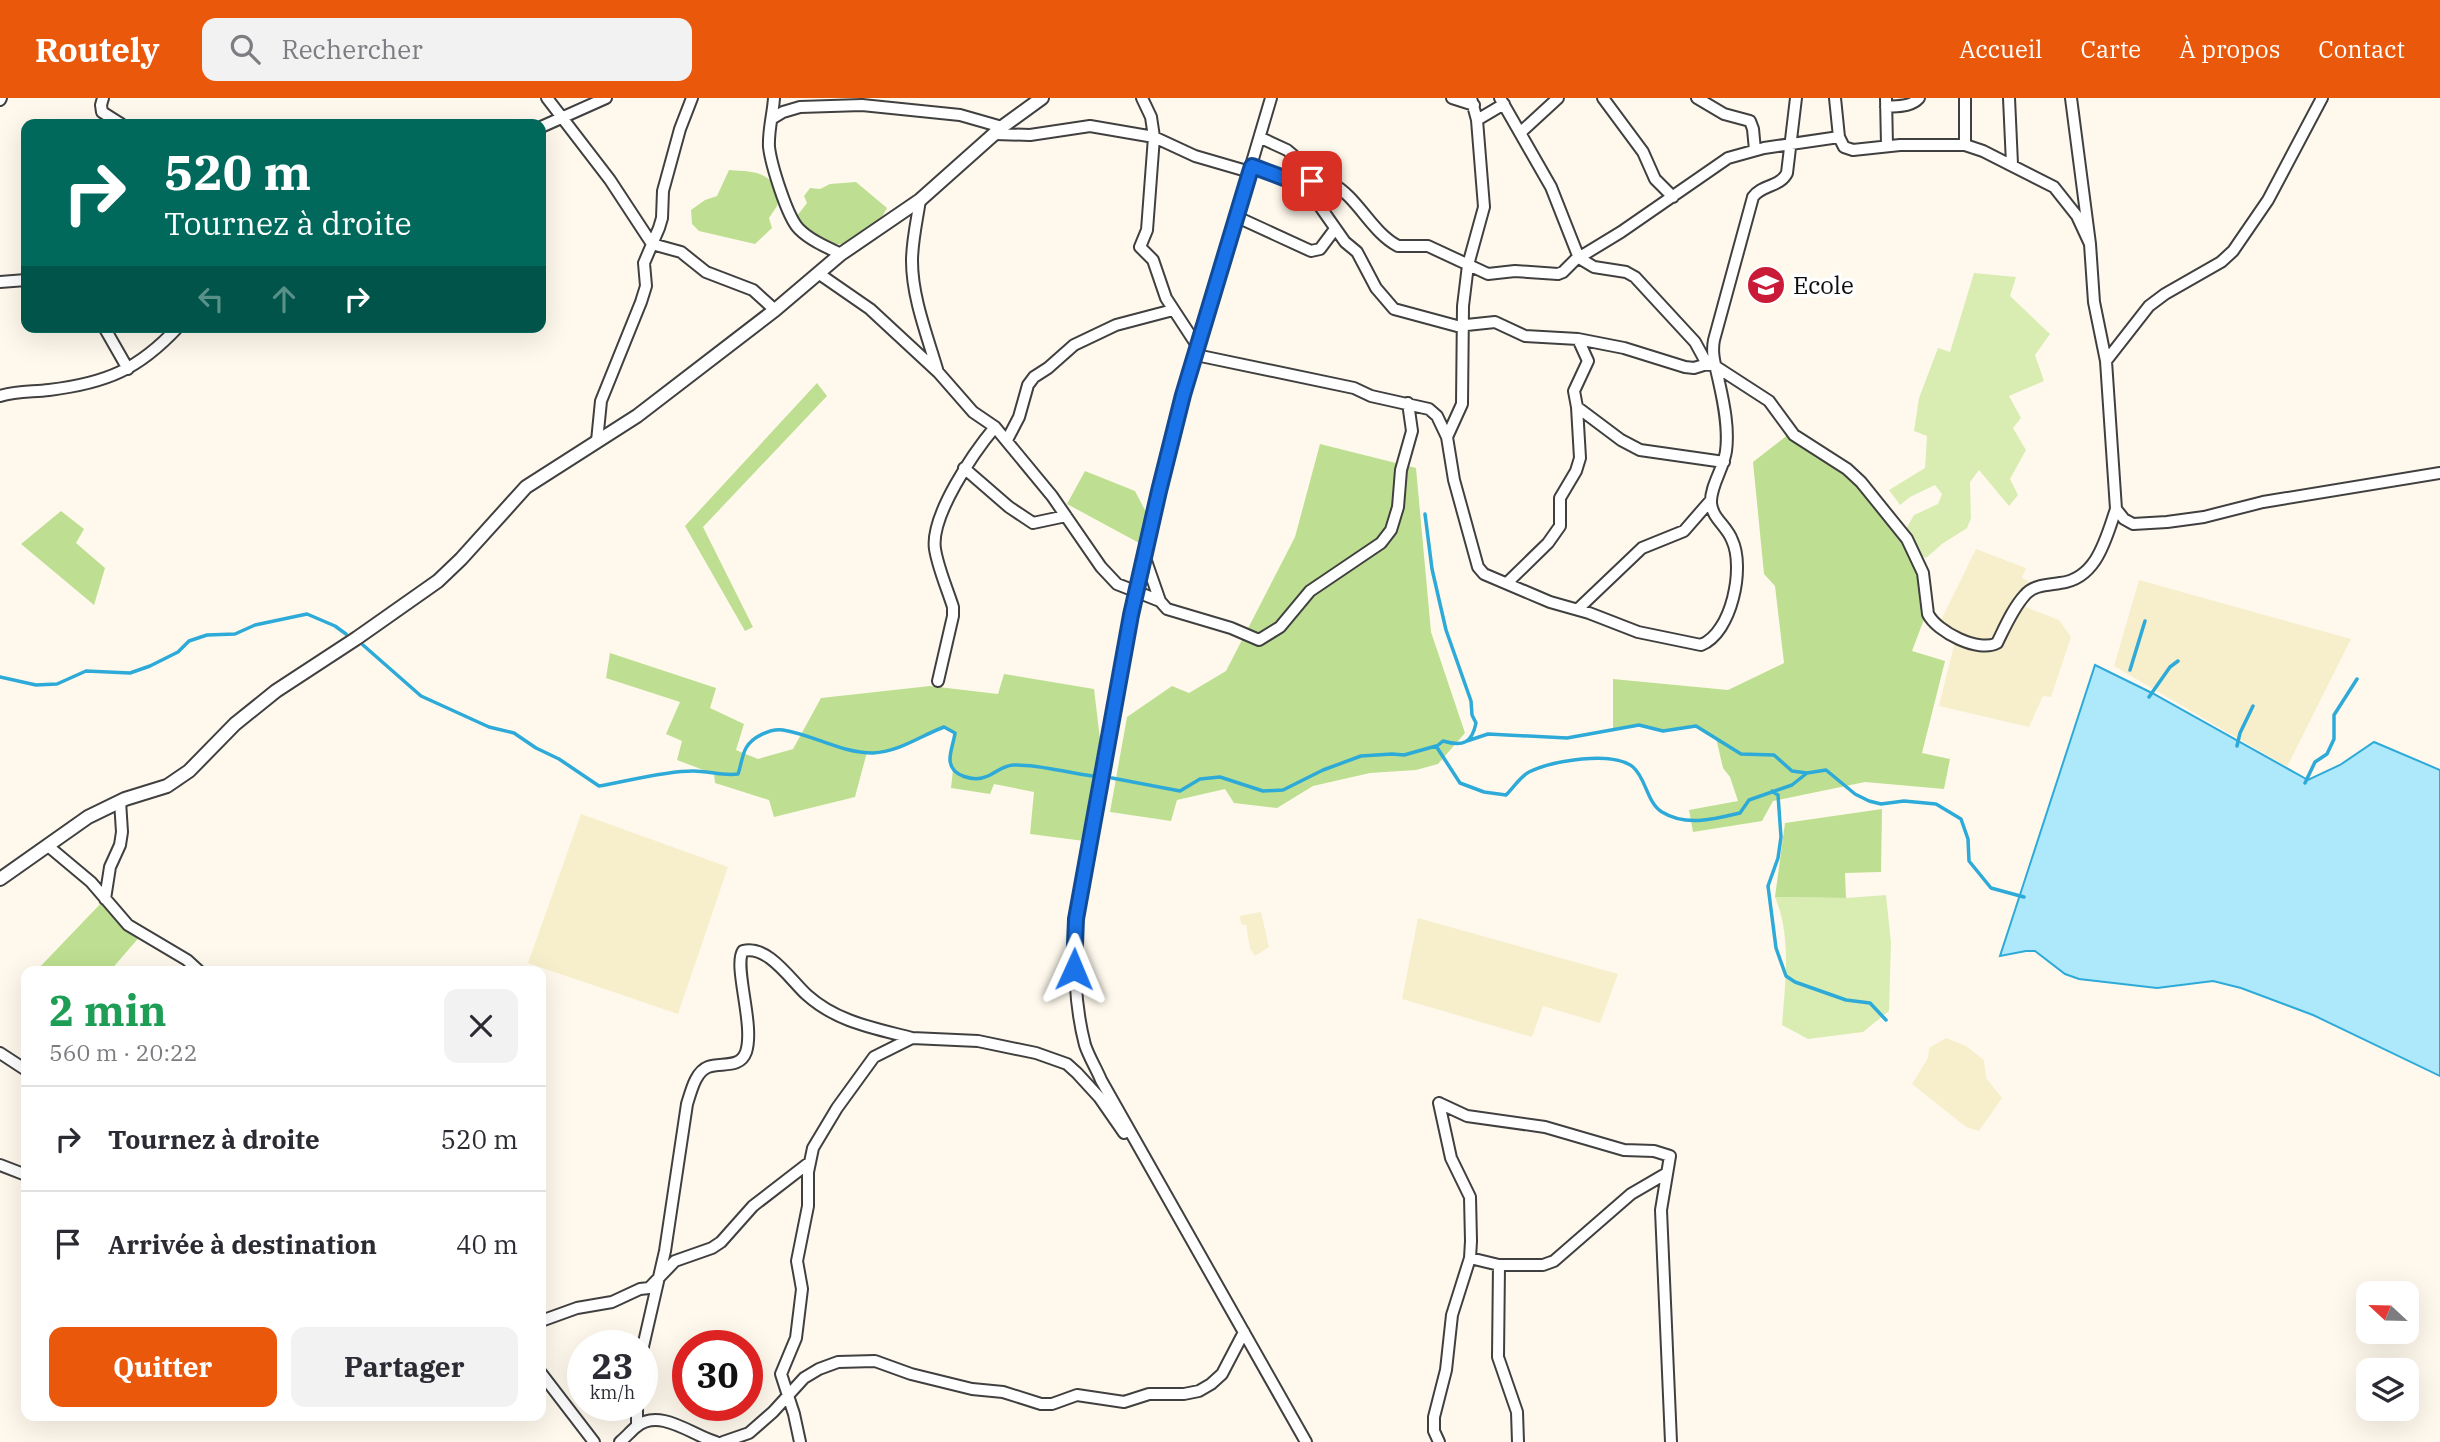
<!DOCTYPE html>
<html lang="fr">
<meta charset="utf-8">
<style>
:root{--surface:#fff;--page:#f2f2f3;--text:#2b2b33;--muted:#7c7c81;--line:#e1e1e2;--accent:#ea580c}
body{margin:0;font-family:"IBM Plex Serif",serif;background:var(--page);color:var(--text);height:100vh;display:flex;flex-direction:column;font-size:26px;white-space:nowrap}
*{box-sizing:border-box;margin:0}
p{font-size:23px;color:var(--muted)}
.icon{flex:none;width:38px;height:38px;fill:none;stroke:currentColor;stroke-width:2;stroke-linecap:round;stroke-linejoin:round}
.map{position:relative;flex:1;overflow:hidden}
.side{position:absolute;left:21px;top:868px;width:525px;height:455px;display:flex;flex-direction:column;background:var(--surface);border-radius:14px;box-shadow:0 7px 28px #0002}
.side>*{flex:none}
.guide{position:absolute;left:21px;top:21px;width:525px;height:214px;border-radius:14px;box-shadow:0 7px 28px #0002;background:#00695c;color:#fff;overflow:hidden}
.needle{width:46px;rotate:292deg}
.fabs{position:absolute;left:2356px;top:1183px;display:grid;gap:14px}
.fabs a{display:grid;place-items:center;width:63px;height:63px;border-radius:14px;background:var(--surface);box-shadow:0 7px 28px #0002;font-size:35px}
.speed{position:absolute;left:567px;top:1232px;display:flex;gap:14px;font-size:35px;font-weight:700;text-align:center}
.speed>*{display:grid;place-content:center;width:91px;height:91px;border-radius:50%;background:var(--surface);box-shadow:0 7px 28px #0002;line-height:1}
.speed small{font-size:18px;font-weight:400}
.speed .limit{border:10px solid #d22;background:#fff;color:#111}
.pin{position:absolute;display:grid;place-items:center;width:60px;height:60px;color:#fff;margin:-30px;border-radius:14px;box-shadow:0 4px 10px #0006}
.me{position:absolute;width:77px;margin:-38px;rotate:1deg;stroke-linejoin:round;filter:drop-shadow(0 0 5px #0008)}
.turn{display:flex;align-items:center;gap:24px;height:147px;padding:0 28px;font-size:32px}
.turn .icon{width:91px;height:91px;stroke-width:2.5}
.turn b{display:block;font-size:49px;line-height:60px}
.lanes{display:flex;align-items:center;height:66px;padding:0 28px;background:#0003;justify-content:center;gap:35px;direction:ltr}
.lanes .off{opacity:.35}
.round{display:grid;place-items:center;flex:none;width:74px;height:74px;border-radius:14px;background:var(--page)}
.overview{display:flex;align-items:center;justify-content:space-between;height:119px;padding:0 28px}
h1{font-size:42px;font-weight:700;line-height:52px;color:#1e9e55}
.action{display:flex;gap:14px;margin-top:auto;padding:14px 28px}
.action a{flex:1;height:80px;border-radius:14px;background:var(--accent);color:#fff;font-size:28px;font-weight:700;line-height:80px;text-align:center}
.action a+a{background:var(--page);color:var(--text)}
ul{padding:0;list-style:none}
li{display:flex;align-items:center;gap:21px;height:105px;padding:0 28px;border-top:2px solid var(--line)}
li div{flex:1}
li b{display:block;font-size:26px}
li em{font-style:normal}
header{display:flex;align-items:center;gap:42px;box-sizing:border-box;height:98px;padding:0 35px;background:var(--accent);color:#fff}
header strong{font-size:33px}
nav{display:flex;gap:38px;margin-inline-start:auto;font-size:24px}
.search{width:490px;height:63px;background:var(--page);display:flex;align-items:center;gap:18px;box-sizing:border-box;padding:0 24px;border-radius:14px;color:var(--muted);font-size:26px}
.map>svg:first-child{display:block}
.farmland{fill:#f7eecb}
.green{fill:#d9edb3}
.forest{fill:#bedf91}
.water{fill:#ade8fb;stroke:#2eaad8;stroke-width:2}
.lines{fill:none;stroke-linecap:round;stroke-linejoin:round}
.stream{stroke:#2eaad8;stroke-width:3.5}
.minor-casing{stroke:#404040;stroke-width:14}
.tertiary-casing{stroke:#404040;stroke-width:16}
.minor{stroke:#fff;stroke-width:10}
.tertiary{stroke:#fff;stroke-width:12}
.route-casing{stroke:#114b97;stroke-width:18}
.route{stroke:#1a73e8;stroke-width:12}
.labels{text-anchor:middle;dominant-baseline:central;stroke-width:7;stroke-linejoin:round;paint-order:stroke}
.poi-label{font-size:24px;fill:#0d0d0d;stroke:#fff;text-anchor:start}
</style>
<header>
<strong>Routely</strong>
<div class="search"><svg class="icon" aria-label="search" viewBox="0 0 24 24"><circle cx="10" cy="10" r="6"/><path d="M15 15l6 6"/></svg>Rechercher</div>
<nav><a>Accueil</a><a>Carte</a><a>À propos</a><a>Contact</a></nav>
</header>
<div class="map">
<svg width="2440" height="1344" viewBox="0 0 2440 1344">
<rect width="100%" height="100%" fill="#fff9ed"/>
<!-- farmland -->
<path class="farmland" d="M1976 451 2026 470 2022 480 2029 483 2018 506 2059 522 2071 539 2051 599 2043 598 2029 629 1939 608 1956 539 1940 524Z
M2139 482 2351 541 2287 669 2114 568Z
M581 716 728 769 678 916 528 865Z
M1261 814 1269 849 1255 858 1250 850 1246 827 1241 826 1240 818Z
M1418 820 1618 876 1600 925 1543 908 1532 939 1402 901Z
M1946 940 1966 948 1984 962 1986 980 2002 1000 1979 1033 1966 1029 1912 986 1928 960 1929 950Z"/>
<!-- green -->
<path class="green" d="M1974 175 2016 179 2010 198 2050 236 2035 257 2044 283 2009 298 2021 320 2013 330 2026 352 2010 381 2018 397 2009 408 1979 372 1970 384 1971 420 1967 430 1942 446 1926 460 1909 452 1902 438 1914 417 1938 406 1942 396 1935 387 1910 399 1900 407 1889 392 1925 370 1927 338 1914 333 1919 300 1938 250 1950 254Z
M1886 797 1891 845 1889 913 1863 934 1808 941 1782 927C1785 885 1792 840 1775 799L1846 800Z"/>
<!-- forest -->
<path class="forest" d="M729 72C753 74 766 72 780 94L777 108 769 120 772 130 755 146 699 133 692 126 691 112 705 102 717 98Z
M856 84 887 110 882 119 842 146 833 147 816 141 793 123 807 105 804 98 810 90 820 91 830 86Z
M817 285 827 298 703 429 753 529 745 533 685 428Z
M1789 336 1836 368 1863 390 1892 427 1918 467 1926 516 1912 553 1945 563 1922 655 1950 661 1944 691 1865 684 1773 703 1762 723 1693 734 1689 712 1738 703 1730 679 1723 670 1716 640 1696 628 1663 633 1639 627 1613 631V581L1728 592 1784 565 1775 488 1764 476 1753 364Z
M1320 346 1416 370 1431 534 1465 635 1438 666 1416 672 1370 675 1313 688 1277 710 1234 705 1225 691 1177 702 1171 723 1110 714 1127 619 1172 588 1189 595 1226 573 1295 439Z
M1085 373 1135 393 1147 416 1141 446 1067 406Z
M61 413 84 431 76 445 105 470 94 507 21 446Z
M610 555 716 590 710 610 744 626 736 652 758 661 793 651 821 600 930 588 998 596 1004 576 1094 591 1100 641 1084 743 1030 736 1034 694 994 686 990 696 951 690 953 672 949 663 955 635 944 629C918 639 896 656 867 654L855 699 774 719 769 702 715 685 714 676 677 662 682 643 666 636 680 604 606 580Z
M1882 711 1881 774 1845 775 1846 800 1775 799 1785 725Z
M105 801 142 836 110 873H36Z"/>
<!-- water -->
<path class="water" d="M2095 567 2152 595 2308 682 2340 667 2374 644 2440 672V978L2313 917 2241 890 2213 883 2157 890 2079 881 2065 876 2035 853H2026L2000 858Z"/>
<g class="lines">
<!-- stream -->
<path class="stream" d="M1425 416 1432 471 1446 532 1471 603 1472 617 1476 625C1472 645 1463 649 1443 643L1437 648
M363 547 421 598 489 629 514 635 536 650 559 661 599 688C628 683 664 673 693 673 709 673 722 678 738 676 741 668 742 657 746 650 752 639 771 630 783 632 814 637 841 655 873 655 899 654 920 638 944 629L955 635C954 643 950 653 950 661 950 679 975 684 988 678 997 674 1002 668 1013 667 1039 666 1067 675 1093 678
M2130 572 2145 523
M0 579 36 587 57 586 86 573 130 575 150 568 178 554 189 543 207 537 235 536 255 527 307 516 335 528 346 536
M2149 599 2170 569 2178 563
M1467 643 1488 636 1567 640 1639 627 1663 633 1696 628 1741 656 1774 657 1792 673 1807 675
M2237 648 2240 635 2253 608
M1112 680 1180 693 1200 681 1220 679 1263 693 1283 692 1323 672 1361 658 1392 656 1404 657 1436 648 1460 685 1484 694 1506 697C1513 690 1520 679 1529 674 1552 663 1612 652 1633 669 1646 680 1647 705 1662 714 1686 729 1715 721 1740 715L1749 702 1792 687 1807 675 1826 672 1855 696 1869 703 1881 706 1904 703 1936 706 1961 721 1968 741 1969 763 1991 790 2024 799
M2305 685 2315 664 2327 656 2334 641V617L2357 581
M1772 693 1778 697 1781 739 1778 760 1768 788 1776 850 1786 878 1795 884 1846 902 1870 905 1886 922"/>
<defs>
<path id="minor" d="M103 0 101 7 102 14 121 26
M547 0 610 82 652 146 681 154 706 174 753 192 775 212
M774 0C773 16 768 33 769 49 771 66 787 119 799 131 810 142 826 149 841 156
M1142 0 1151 19 1154 39 1147 132 1140 149 1153 162 1166 200 1198 249
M1271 0 1183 297 1159 393 1131 517 1076 821C1074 863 1074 905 1085 947 1089 959 1096 970 1101 982L1306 1344
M1452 0 1474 7
M1471 0 1477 22 1484 109 1468 167 1463 208 1462 306 1447 339 1454 382 1478 469 1484 476 1550 504 1589 515 1638 534 1701 547C1732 535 1745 469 1732 442 1727 428 1712 420 1711 405 1710 388 1724 370 1726 353 1729 331 1724 306 1719 284 1716 269 1711 257 1714 242L1753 99C1761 87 1780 89 1787 75L1796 0
M1500 0 1551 89 1579 160 1594 169 1626 174 1635 179 1695 244 1707 266 1715 268 1769 303 1794 337 1847 371 1861 384 1907 441 1923 475 1928 516C1937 534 1979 555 1997 545 2005 529 2013 510 2025 497 2033 487 2048 487 2060 485 2097 481 2106 440 2116 411
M1603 0 1643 54 1655 81 1673 99
M1697 0 1724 16 1750 23 1753 31 1755 52
M1835 0 1839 39
M1886 0 1887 47
M1965 0V47
M2009 0 2012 66
M2071 0 2090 146 2094 204 2106 263 2116 411 2124 421 2133 426 2167 424 2204 419 2263 404 2440 375
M0 2 1 0
M1886 9C1898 8 1911 9 1919 0
M773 20 783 14 800 9 862 7 960 17 1002 29
M1477 22 1504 6
M541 29 606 0
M1521 34 1558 0
M995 36 1030 37 1090 28 1154 39 1195 58 1250 74
M1261 40 1287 52 1300 63 1312 97 1345 144 1357 154 1376 190 1394 211 1457 228 1495 224 1525 238 1578 241 1624 250 1685 269 1694 270 1707 266
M1252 68C1263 73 1275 79 1288 81 1301 83 1319 79 1331 85 1358 99 1371 134 1398 148H1428L1488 176 1515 173 1558 176 1563 174 1575 162 1621 134 1728 60 1764 50 1839 39 1844 49 1853 52 1900 47H1965L1983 53 2054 89 2077 118 2090 146
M920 102C917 122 912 143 912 163 912 199 927 237 937 271
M1237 119 1311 153 1320 151 1335 131
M818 175 870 211 938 274 973 314 995 329 1052 398 1101 469 1117 486 1160 503 1167 511 1231 530 1259 542 1280 529 1310 493 1381 445 1391 432 1398 409 1401 372 1412 333 1408 305
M0 184 26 182
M104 229 128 271
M1578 241 1588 263 1574 293 1577 309 1621 342 1640 352 1724 364
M1196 257 1354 290 1371 298 1429 311 1437 318 1447 339
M2106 263 2149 208 2165 196 2221 164 2233 153 2268 102 2322 0
M0 298C16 293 32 294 49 292 106 285 138 272 178 229
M1007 342 1019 319 1028 287 1034 279 1048 270 1074 247 1116 227 1173 212
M597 343 601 303 641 204 646 188 644 165 659 130 662 120 663 93 680 31 692 0
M964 370 1009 409 1033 425 1066 418
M1145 460 1160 503
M1508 484 1548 445 1560 428V400L1576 373 1580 360 1577 309
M1578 511 1642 450 1684 433 1711 402
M938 583 953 518V509C947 490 938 470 935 451 930 418 974 354 995 329
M48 748 91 784 128 827 187 862 199 873
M105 801 110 769 120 747 122 734 120 703
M0 955 26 972
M1439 1005 1467 1018 1545 1029 1624 1052 1654 1053 1670 1058 1661 1112 1671 1344
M0 1067 26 1077
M1470 1160 1499 1167
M541 1223 577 1210 612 1204 640 1191 649 1190 675 1163 712 1150 721 1144 753 1108 810 1064
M642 1253 665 1153 687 1006C691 994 695 974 708 969 721 964 740 971 746 954 755 927 733 868 743 853 768 846 792 884 807 897 837 924 874 930 912 940
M541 1275 594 1344
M637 1328V1307
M620 1344C626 1339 631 1333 636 1329 660 1309 693 1338 716 1344
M723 1344 749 1335 773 1314 804 1280 819 1271 838 1264 875 1263 911 1276 972 1291 1003 1294 1041 1306H1052L1077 1297 1124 1304 1149 1296H1184L1199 1293 1211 1286 1222 1276 1244 1234
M800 1344 794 1316 781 1276 796 1240 802 1191 797 1163 808 1108V1074L813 1050 837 1010 874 959 912 940 978 943 1036 955 1067 966 1077 975 1099 999 1124 1035
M1439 1344 1434 1333V1319L1446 1272 1452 1217 1470 1160 1471 1143 1470 1099 1451 1060 1439 1005
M1518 1344 1517 1314 1498 1259 1499 1167H1543L1554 1163 1631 1096 1667 1075"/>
<path id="tertiary" d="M0 781 88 719 125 701 167 688 189 673 235 626 276 593 357 540 438 483 461 461 526 389 637 318 775 212 841 156 920 102 1002 29 1042 0"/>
</defs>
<!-- minor casing -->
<use href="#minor" class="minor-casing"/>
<!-- tertiary casing -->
<use href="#tertiary" class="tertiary-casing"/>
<!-- minor -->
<use href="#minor" class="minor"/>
<!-- tertiary -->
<use href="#tertiary" class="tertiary"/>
</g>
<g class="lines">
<defs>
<path id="route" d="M1074 871 1076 821 1131 517 1159 393 1183 297 1250 74 1252 68 1284 80 1312 83"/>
</defs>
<!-- route casing -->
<use href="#route" class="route-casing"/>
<!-- route -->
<use href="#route" class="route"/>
</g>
<!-- icons -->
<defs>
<symbol id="school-disc" viewBox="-11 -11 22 22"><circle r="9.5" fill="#c91a38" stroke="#fff"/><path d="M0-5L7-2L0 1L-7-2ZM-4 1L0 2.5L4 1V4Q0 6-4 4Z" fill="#fff"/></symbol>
</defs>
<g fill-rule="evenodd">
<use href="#school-disc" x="1744" y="165" width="44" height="44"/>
</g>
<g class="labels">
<!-- poi labels -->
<g class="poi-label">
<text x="1793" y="187">Ecole</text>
</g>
</g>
</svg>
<div class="fabs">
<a><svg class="needle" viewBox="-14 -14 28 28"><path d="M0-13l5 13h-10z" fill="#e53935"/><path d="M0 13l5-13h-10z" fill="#7c7c81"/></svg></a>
<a><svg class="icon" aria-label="layers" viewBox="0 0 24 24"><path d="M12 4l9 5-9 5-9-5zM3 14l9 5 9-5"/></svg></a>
</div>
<div class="speed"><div>23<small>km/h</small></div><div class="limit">30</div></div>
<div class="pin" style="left:1312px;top:83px;background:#d93025"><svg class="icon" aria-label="arrive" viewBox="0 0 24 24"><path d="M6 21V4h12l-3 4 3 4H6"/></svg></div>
<svg class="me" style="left:1074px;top:871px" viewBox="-20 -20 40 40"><path d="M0-17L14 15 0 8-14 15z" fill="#1a73e8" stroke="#fff" stroke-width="4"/></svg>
<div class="guide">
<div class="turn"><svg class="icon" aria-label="right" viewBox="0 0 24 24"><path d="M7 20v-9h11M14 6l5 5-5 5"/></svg><div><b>520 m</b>Tournez à droite</div></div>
<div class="lanes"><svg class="icon off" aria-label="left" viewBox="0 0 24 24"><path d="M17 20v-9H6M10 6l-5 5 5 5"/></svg><svg class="icon off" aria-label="ahead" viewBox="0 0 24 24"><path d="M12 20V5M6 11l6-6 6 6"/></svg><svg class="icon" aria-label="right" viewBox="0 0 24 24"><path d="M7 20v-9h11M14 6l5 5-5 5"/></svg></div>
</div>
<section class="side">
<div class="overview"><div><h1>2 min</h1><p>560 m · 20:22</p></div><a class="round"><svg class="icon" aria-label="close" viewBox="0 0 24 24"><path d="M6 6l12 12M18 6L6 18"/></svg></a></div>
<ul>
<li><svg class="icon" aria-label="right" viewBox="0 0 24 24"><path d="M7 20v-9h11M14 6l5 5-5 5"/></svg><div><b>Tournez à droite</b></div><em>520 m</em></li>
<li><svg class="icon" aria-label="arrive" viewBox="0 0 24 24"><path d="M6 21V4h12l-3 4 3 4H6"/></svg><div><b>Arrivée à destination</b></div><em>40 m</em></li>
</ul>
<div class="action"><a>Quitter</a><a>Partager</a></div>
</section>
</div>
